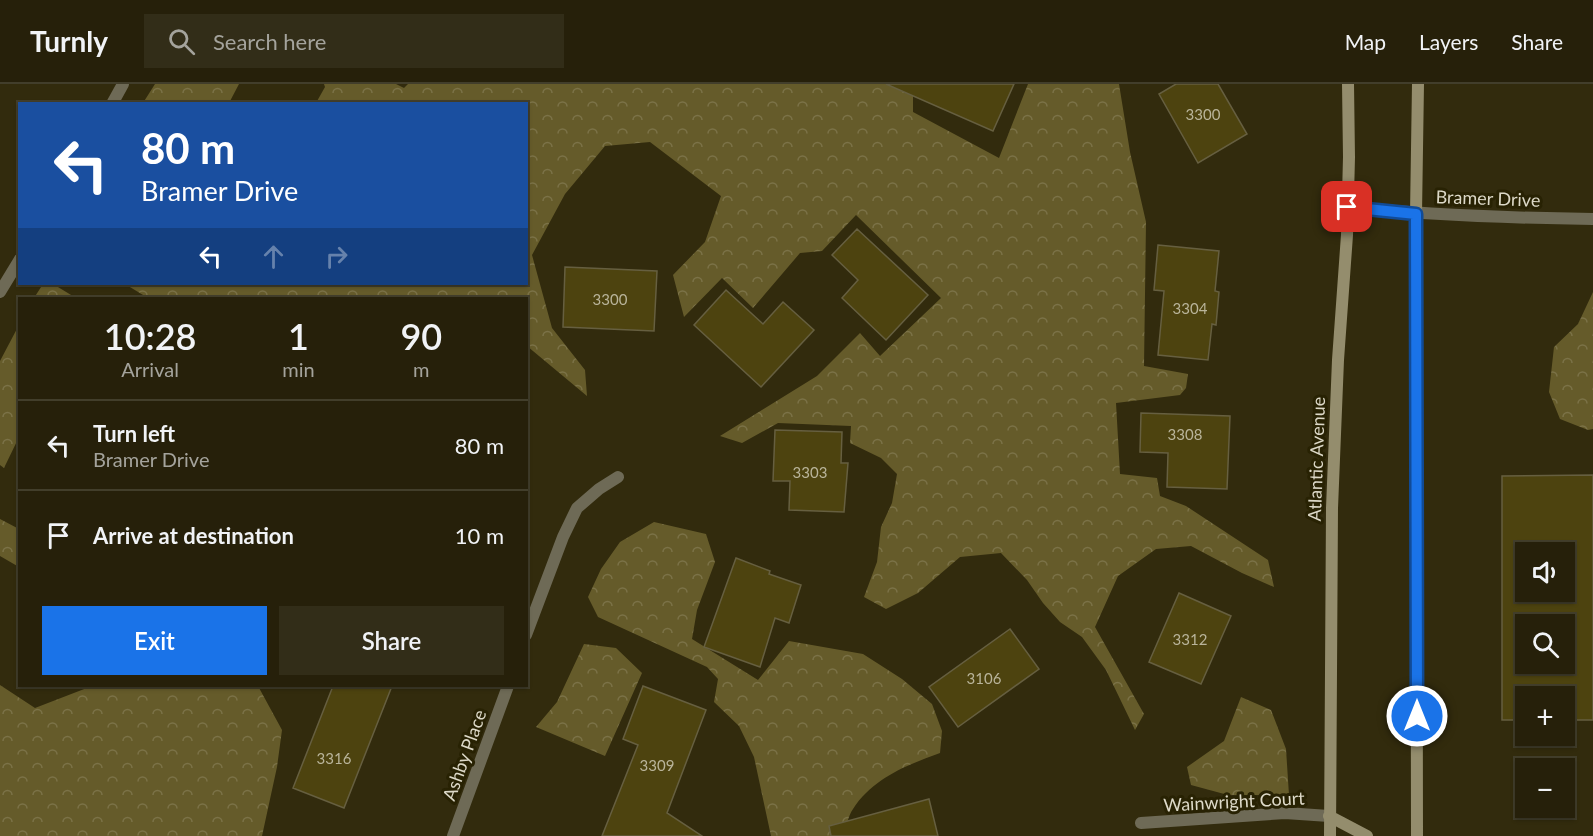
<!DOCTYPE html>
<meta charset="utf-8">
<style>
:root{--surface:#26200a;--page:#322d18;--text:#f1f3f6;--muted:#a4a39c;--line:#423e2b;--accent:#1a73e8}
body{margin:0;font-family:Lato,sans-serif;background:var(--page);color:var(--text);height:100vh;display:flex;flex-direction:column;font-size:22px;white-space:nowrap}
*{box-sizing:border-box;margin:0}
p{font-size:20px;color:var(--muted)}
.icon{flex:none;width:33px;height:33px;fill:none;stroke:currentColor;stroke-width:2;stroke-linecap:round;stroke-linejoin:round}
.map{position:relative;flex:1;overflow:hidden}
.details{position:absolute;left:18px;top:213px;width:510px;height:390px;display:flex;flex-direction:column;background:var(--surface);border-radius:0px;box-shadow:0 2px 4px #0004,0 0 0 2px var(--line)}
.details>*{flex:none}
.top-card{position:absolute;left:18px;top:18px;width:510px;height:183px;border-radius:0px;box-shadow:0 2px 4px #0004,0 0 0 2px var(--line);background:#1a4fa0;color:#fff;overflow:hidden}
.controls{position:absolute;left:1515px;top:458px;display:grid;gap:12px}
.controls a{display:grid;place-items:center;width:60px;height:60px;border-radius:0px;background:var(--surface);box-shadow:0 2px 4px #0004,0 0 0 2px var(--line);font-size:30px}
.pin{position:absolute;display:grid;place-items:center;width:51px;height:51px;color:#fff;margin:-26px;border-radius:12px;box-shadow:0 3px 9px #0006}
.me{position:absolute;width:66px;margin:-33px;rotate:0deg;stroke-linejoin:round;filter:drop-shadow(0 0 4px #0008)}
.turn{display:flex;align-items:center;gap:21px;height:126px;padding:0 24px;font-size:27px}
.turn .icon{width:78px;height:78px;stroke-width:2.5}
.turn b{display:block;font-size:42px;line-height:51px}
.lanes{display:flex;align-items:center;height:57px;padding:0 24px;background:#0003;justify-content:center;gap:30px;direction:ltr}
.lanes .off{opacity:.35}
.eta{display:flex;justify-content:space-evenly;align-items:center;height:102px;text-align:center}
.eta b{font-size:36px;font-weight:600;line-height:42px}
.action{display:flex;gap:12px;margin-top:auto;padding:12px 24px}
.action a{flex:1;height:69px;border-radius:0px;background:var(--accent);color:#fff;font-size:24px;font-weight:600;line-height:69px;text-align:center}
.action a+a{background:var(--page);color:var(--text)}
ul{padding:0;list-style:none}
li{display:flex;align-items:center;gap:18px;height:90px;padding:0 24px;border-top:2px solid var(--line)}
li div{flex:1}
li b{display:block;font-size:22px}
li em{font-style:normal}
header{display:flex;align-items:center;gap:36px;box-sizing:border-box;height:84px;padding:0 30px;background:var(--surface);border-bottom:2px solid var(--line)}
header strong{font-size:28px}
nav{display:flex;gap:33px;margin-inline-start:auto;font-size:21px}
.search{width:420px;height:54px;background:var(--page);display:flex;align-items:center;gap:15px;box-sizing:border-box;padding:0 21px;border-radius:0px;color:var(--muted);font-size:22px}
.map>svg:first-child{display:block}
.forest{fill:url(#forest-crowns)}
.building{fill:#4d430f;stroke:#665f40;stroke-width:1.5;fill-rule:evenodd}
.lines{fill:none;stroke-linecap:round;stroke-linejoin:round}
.minor{stroke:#6e6a56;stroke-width:12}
.secondary{stroke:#948d6d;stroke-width:12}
.route-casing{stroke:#114b97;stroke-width:15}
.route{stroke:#1a73e8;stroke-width:10}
.labels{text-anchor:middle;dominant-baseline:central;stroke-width:6;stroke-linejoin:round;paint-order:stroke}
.number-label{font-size:15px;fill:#b9b49a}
.street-label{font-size:18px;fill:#ddd9c8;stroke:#282203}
</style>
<header>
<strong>Turnly</strong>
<div class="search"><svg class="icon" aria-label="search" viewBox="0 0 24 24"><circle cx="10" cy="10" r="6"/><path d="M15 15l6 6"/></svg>Search here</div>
<nav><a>Map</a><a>Layers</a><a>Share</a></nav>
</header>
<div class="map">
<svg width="1593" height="752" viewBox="0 0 1593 752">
<defs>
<pattern id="forest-crowns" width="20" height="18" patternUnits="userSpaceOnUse" patternTransform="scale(1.5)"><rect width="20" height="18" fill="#655b2a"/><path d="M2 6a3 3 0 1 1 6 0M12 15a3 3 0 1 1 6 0" fill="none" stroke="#7b7247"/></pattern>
</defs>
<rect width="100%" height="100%" fill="#322b0d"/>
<!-- forest -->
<path class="forest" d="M155 0H239L229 19H143Z
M324 0H396L404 4 408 0H913V28L999 74 1028 0H1119L1130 68 1146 138 1144 282 1188 290 1186 304 1180 311 1116 319 1120 390 1157 394 1160 412 1186 422 1268 476 1274 503 1242 489 1191 462 1156 465 1118 492 1095 543 1144 630 1135 646 1106 586 1082 553 1060 538 1043 519 1027 496 1001 469 960 473 918 509 886 525 864 513 877 478 881 443 892 419 897 390 881 374 850 359 851 342 778 339 742 359 720 352 817 292 860 249 880 272 941 214 856 131 822 167 800 169 753 224 722 194 684 233 673 191 705 158 721 112 650 58 605 62 565 110 532 171 552 244 585 286 587 312 527 262 526 214H148L125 200H200L206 203 208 200H526V20L316 19 325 3Z
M43 200H53L76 214H34Z
M1593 208V345L1588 346 1560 335 1549 308 1554 263 1578 240Z
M19 241V353L4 384 0 381V277Z
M0 435 19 445V483L0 472Z
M654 438 706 450 715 478 697 526 692 555 758 596 789 557 863 570 902 595 932 620 942 647 940 669C907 681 873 694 853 725 848 732 846 744 844 752H771L754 673 739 642 714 618 718 595 707 583 598 533 588 513 601 485 620 458Z
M584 560 616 564 642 589 605 672 536 643 557 618Z
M0 601 35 624 92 602H258L282 646 277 683 262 752H0Z
M1241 613 1271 626 1286 665 1289 711H1228L1191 701 1187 683 1224 657Z"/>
<!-- building -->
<path class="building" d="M886 0H1014L993 47Z
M1176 0H1218L1247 50 1198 79 1159 10Z
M857 145 928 211 886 256 842 214 858 196 832 171Z
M1158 161 1219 167 1215 207 1219 208 1216 241 1212 240 1208 276 1158 271 1164 207 1154 206Z
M565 183 657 187 654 247 563 243Z
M726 206 763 240 783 218 814 246 761 303 694 241Z
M1141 329 1230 332 1227 405 1167 403 1168 369 1140 368Z
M775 346 842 348 841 379H848L844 428 789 426 790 397H773Z
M1593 391V636H1564V612H1526V636H1502V392ZM1526 468H1564V507H1526ZM1526 540H1564V579H1526Z
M736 474 770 487 769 490 801 501 789 539 775 534 760 583 704 563Z
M1179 509 1231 532 1201 600 1149 578Z
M1010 545 1039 585 958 643 929 603Z
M333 602H392L344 724 293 704Z
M643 602 706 626 667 729 702 752H602L638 661 623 655Z
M929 715 938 752H831L829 742Z"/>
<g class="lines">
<!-- minor -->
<path class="minor" d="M112 20 123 0
M1347 123C1429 131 1511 134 1593 135
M0 208 20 175
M526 551 563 453 577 424 599 405 618 393
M1141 739 1285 729 1329 732
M453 752 508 602"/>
<!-- secondary -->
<path class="secondary" d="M1329 732 1367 752
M1330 752 1332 424 1338 276 1347 151 1349 73 1348 0
M1417 752 1416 130 1418 0"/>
</g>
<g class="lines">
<defs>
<path id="route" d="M1347 123 1416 130 1417 632"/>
</defs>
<!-- route casing -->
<use href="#route" class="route-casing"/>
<!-- route -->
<use href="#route" class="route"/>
</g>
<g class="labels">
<!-- number labels -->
<g class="number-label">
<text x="1203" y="30">3300</text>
<text x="610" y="215">3300</text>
<text x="1190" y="224">3304</text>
<text x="1185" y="350">3308</text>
<text x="810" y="388">3303</text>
<text x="1190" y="555">3312</text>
<text x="984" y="594">3106</text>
<text x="334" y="674">3316</text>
<text x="657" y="681">3309</text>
</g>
<!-- street labels -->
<g class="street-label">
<text transform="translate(1488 114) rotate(2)">Bramer Drive</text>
<text transform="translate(1316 375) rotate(-88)">Atlantic Avenue</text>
<text transform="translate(464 671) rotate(-70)">Ashby Place</text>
<text transform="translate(1234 717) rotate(-3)">Wainwright Court</text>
</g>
</g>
</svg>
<div class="controls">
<a><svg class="icon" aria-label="sound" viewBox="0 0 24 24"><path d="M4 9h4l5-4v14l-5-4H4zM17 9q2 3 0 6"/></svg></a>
<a><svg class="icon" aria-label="search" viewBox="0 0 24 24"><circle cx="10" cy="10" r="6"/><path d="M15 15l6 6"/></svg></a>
<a>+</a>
<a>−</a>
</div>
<div class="pin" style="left:1347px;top:123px;background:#d93025"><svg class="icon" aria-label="arrive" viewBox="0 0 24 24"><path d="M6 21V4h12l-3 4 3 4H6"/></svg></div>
<svg class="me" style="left:1417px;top:632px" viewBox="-20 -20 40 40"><circle r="17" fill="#1a73e8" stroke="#fff" stroke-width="3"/><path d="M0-11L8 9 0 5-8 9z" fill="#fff"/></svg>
<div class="top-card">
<div class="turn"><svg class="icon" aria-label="left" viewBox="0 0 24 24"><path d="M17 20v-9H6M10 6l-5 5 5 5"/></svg><div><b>80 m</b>Bramer Drive</div></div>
<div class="lanes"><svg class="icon" aria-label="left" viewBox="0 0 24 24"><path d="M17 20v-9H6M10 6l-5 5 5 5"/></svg><svg class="icon off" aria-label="ahead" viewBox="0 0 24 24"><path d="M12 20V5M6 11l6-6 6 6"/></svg><svg class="icon off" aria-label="right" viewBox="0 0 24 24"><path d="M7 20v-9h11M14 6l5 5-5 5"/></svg></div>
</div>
<section class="details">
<div class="eta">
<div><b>10:28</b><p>Arrival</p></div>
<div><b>1</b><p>min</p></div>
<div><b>90</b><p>m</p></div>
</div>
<ul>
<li><svg class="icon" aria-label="left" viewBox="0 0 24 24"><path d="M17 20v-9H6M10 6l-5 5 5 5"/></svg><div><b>Turn left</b><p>Bramer Drive</p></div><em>80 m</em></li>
<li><svg class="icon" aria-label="arrive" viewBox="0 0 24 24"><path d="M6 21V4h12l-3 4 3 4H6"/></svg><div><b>Arrive at destination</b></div><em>10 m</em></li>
</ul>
<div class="action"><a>Exit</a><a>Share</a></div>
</section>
</div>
